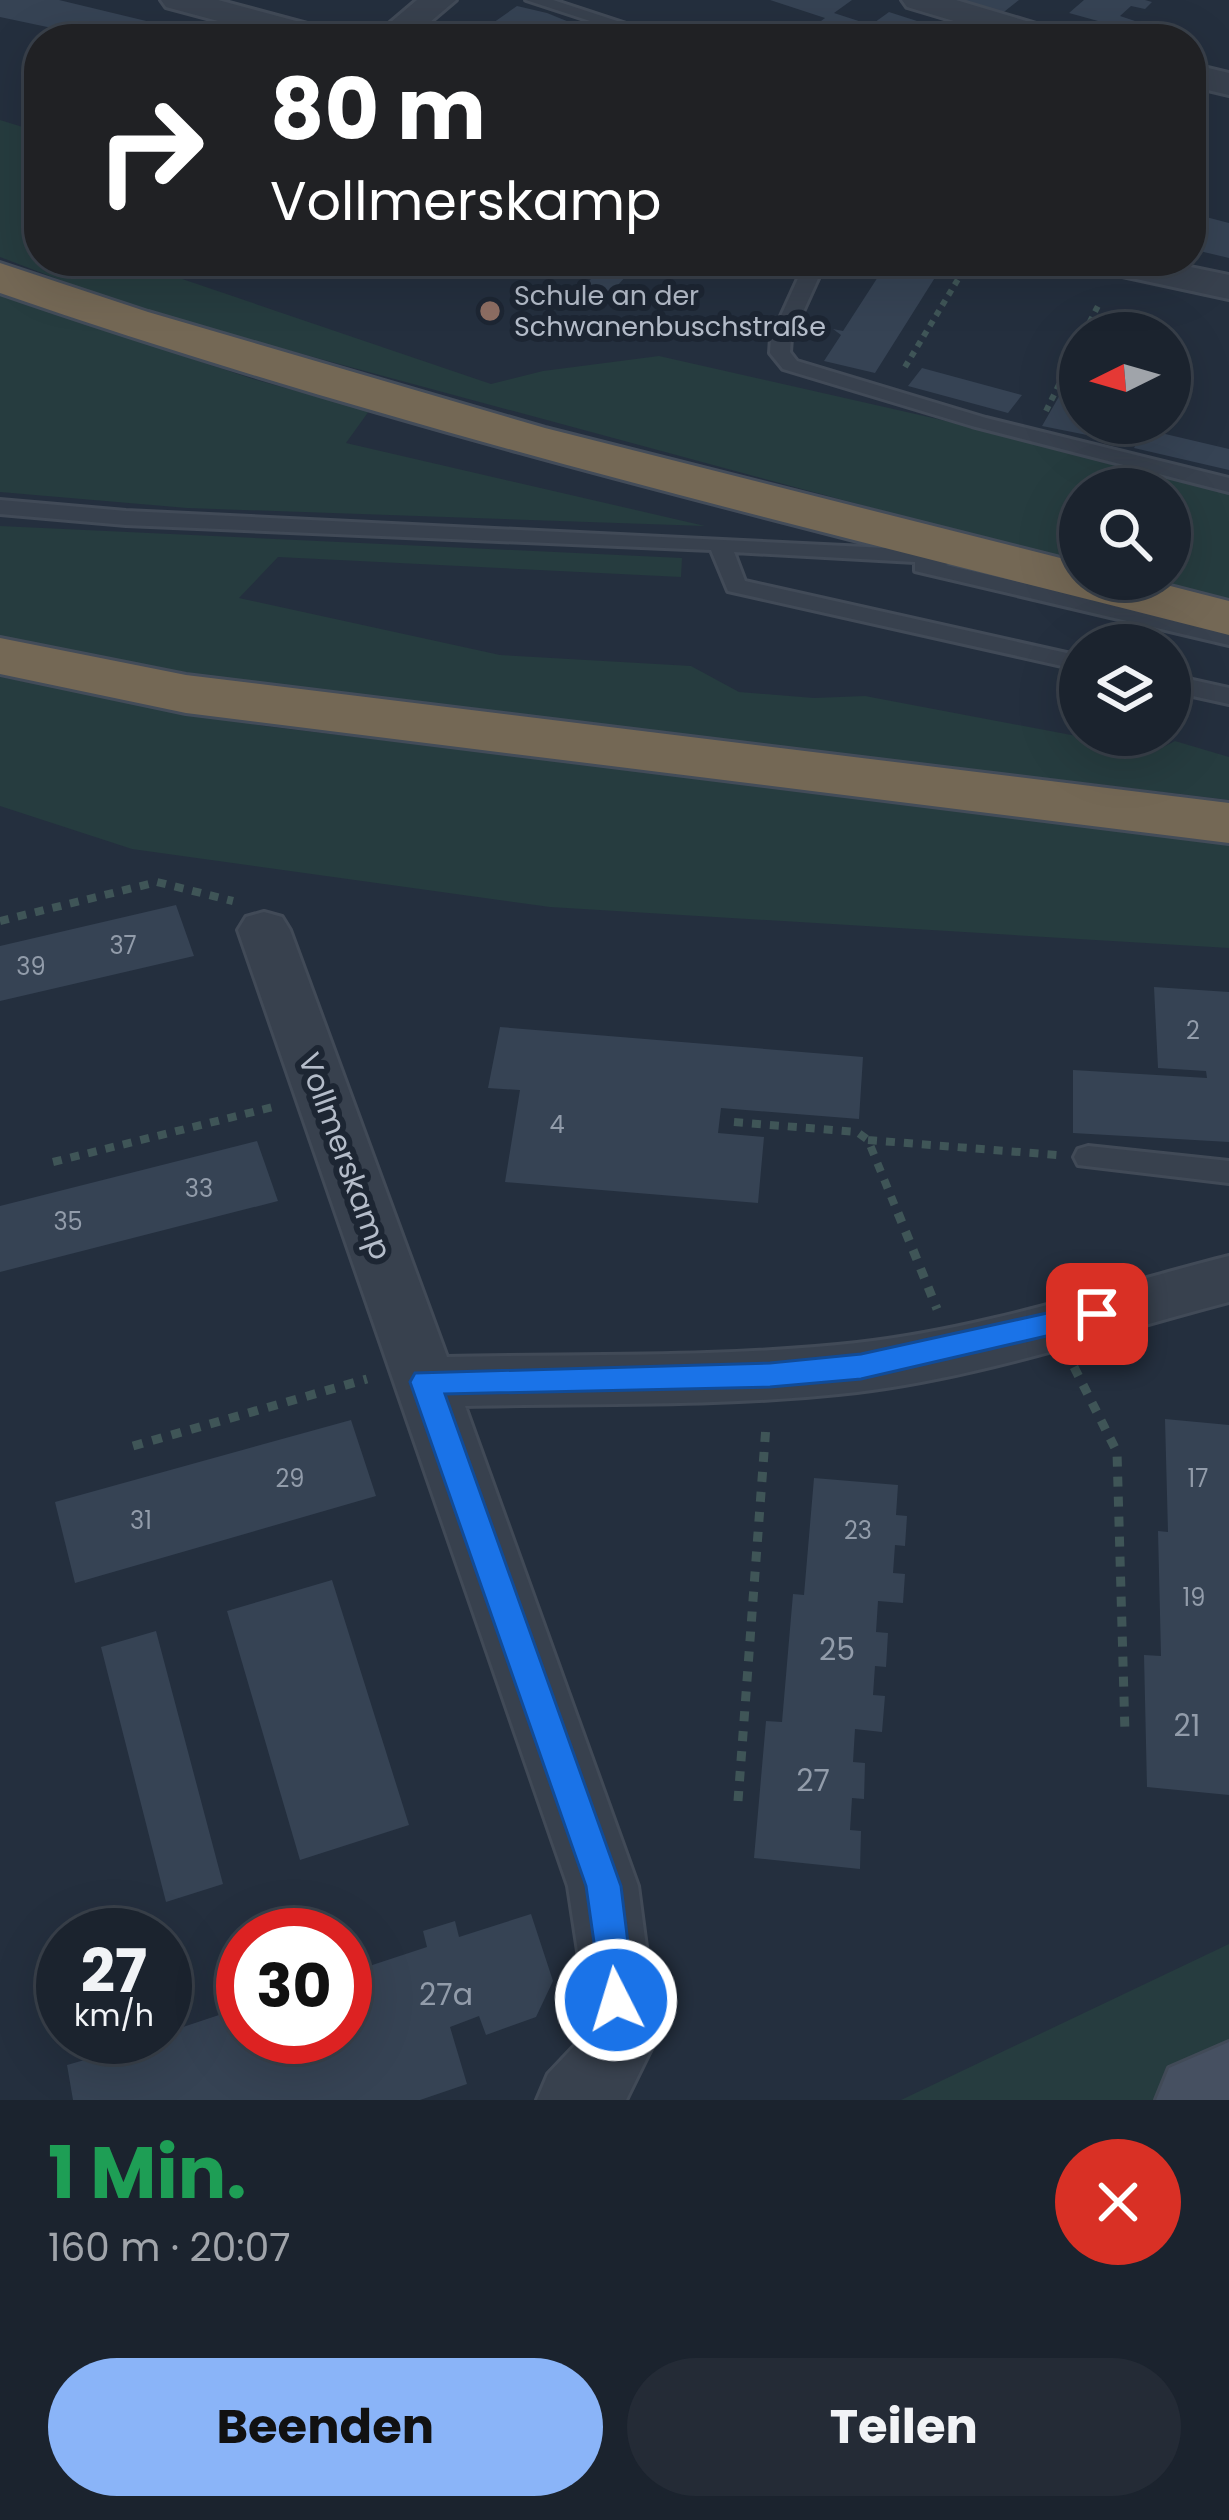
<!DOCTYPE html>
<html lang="de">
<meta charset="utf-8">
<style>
:root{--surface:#1b232e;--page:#242b36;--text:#f1f3f6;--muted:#a0a4aa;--line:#39404a;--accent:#8ab4f8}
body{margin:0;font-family:Poppins,sans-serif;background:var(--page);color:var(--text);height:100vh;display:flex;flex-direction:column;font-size:45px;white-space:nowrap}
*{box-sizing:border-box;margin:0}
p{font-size:39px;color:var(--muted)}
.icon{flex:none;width:66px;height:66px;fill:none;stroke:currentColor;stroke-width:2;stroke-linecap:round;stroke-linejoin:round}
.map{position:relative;height:2100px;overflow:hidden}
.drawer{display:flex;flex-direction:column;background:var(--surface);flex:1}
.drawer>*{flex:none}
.banner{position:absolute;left:24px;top:24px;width:1182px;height:252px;border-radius:48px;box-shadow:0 12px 48px #0002,0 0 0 3px var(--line);background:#202124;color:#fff;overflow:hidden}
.needle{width:78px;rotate:265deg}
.buttons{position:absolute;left:1059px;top:312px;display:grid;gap:24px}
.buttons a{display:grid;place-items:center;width:132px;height:132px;border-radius:50%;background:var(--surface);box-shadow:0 12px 48px #0002,0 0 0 3px var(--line);font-size:60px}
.speed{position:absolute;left:36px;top:1908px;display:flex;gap:24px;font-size:60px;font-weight:700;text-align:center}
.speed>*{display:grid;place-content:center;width:156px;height:156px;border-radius:50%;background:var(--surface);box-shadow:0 12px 48px #0002,0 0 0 3px var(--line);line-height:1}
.speed small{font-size:30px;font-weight:400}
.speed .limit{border:18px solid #d22;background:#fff;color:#111}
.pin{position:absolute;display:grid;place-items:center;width:102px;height:102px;color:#fff;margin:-51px;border-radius:24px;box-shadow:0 6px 18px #0006}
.me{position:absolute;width:132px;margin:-66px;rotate:355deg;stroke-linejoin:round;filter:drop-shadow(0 0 9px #0008)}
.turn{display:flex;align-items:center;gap:42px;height:252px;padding:0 48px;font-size:54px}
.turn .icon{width:156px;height:156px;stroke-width:2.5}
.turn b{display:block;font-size:84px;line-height:102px}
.round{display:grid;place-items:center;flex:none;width:126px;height:126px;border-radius:63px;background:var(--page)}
.head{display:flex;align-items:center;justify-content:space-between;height:204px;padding:0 48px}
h1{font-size:72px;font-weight:700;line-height:90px;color:#1e9e55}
.primary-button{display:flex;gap:24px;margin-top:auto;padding:24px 48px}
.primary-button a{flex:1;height:138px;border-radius:72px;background:var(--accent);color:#111;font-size:48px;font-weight:700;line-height:138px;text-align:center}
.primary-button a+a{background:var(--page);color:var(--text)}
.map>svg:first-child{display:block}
.green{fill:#263c3f}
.building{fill:#364354}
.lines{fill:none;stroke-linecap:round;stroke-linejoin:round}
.service-casing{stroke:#414a57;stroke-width:6}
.minor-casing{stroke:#414a57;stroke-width:6}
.secondary-casing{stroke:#414a57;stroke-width:6}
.motorway-casing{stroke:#434c59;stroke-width:6}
.path-far2{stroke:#3f5557;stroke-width:6;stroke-dasharray:6 6;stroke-linecap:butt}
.path-far1{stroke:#3f5557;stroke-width:8;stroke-dasharray:9 9;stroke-linecap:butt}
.path{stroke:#3f5557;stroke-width:9;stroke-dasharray:10 10;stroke-linecap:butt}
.service{fill:#38414e;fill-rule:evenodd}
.minor{fill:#38414e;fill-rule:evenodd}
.secondary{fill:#465061;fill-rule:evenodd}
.motorway{fill:#746855;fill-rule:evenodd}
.route{fill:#1a73e8;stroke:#114b97;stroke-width:3}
.education-dot{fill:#8d6e63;stroke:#1d2633;stroke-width:4.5}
.labels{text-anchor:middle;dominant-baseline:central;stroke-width:12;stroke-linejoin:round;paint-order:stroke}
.number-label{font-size:24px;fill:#929caa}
.far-poi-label{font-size:27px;fill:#b4bcc9;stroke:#1d2633;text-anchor:start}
.street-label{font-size:30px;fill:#b4bcc9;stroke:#1d2633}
.near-number-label{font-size:30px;fill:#929caa}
</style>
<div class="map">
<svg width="1229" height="2100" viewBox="0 0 1229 2100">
<rect width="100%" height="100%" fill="#242f3e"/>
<!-- green -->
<path class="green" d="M0 120 39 132V261H154L144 266 491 384 543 371 659 356 1229 485V599L1139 579H1170V489H1080V564L139 310 0 257Z
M0 295 253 379 369 411 346 443 705 526 187 508 0 492Z
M0 526 682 558 681 577 278 557 239 598 500 655 691 666 739 692 814 698 865 696 1156 751 1175 741 1229 757V800L232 681 26 642 0 636Z
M0 677 264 726 1229 841V948L550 907 132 849 0 806Z
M1229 1944V2082L1191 2100H901Z"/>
<!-- building -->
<path class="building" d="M0 0H59L221 39H104L0 17Z
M770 0H852L834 13 871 25 889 12 973 39H893L864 30 854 37 817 24 825 18Z
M953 0H1019L1000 15Z
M1084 0H1145L1152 2 1145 9 1131 6 1120 16 1135 21 1127 29 1069 13Z
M517 6 547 13 611 39H558L562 36 551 33 542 39H470Z
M1206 217 1229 223V258L1191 249Z
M213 261H263V262L226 274Z
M609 261H640L605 299 579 291Z
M885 266 936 276 875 373 824 361 841 335 833 329 843 331Z
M1080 360V423H1105L1097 437 1042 426Z
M922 368 1022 395 1008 413 908 386Z
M1144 429 1229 449V470L1134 448Z
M176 905 194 956 0 1001V946Z
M1154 987 1229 992V1142L1073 1133V1070L1207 1078 1206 1071 1158 1068Z
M500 1027 863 1057 859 1119 721 1108 718 1133 764 1137 758 1203 505 1182 520 1090 488 1088Z
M257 1141 278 1201 0 1272V1206Z
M1165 1419 1229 1425V1795L1147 1787 1144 1655 1161 1656 1158 1531 1168 1532Z
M351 1420 376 1496 75 1583 55 1502Z
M814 1478 898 1485 896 1515 907 1516 905 1546 895 1545 893 1573 905 1574 903 1603 878 1601 876 1632 888 1633 886 1667 875 1666 873 1695 885 1696 882 1732 855 1729 853 1762 865 1763 864 1799 852 1798 850 1830 861 1831 860 1869 754 1858 766 1721 782 1722 793 1594 804 1595Z
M332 1580 409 1825 300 1860 227 1611Z
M156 1631 223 1884 166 1902 101 1647Z
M531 1914 553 1981 536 2017 486 2035 479 2016 450 2027 467 2084 420 2100H73L67 2065 165 2037V2033L243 2007V2037H345V1974L427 1947 423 1931 455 1921 459 1937Z"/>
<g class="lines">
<defs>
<path id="service" d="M526 0H553L672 39H645Z
M806 261H826L791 338 790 352 797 361 986 418 1229 478V492L972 426 783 369 770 353 771 338Z
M0 500 126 511 948 551 959 558 946 565 1229 631V645L915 571V562L734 552 745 581 1080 656V670L728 591 711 550 126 525 0 514Z
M1170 675 1229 688V704L1170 691Z
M1088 1146 1229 1161V1183L1078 1165 1074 1157 1078 1149Z"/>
<path id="minor" d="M161 0H218L337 32 342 39H285L166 7Z
M417 0H456L410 39H371Z
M902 0H956L1063 32 1068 39H1014L907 7Z
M1191 64 1229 73V95L1191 86Z
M1084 261H1161L1229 275V299L1090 269Z
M264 912 282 917 290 930 447 1357C583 1354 721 1358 857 1343 982 1329 1107 1287 1229 1256V1302C1107 1334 982 1377 857 1392 727 1407 595 1403 465 1406L638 1886 656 2023 652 2047 626 2100H537L548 2074 582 2038 583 1984 568 1886 238 930 246 917Z"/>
<path id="secondary" d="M1229 2042V2100H1156L1169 2068Z"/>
<path id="motorway" d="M0 263 148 312 545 428 1080 563V579H1143L1229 601V635C817 530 402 432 0 293Z
M0 638 186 675 1229 803V843L186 713 0 674Z"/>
</defs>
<!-- service casing -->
<use href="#service" class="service-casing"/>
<!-- minor casing -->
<use href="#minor" class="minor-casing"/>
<!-- secondary casing -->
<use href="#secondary" class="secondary-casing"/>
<!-- motorway casing -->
<use href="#motorway" class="motorway-casing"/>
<!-- path-far2 -->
<path class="path-far2" d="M1084 333 1100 302
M905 367 966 266
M1046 411 1080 342"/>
<!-- path-far1 -->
<path class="path-far1" d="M0 921 157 882 233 901
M734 1122 857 1132 868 1140 899 1216
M868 1140 1057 1155
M53 1162 273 1107"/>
<!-- path -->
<path class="path" d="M898 1213 937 1309
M1074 1367 1117 1452 1125 1733
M133 1446 367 1379
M738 1801 766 1426"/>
<!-- service -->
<use href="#service" class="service"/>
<!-- minor -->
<use href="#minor" class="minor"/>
<!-- secondary -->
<use href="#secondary" class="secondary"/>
<!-- motorway -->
<use href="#motorway" class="motorway"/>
</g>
<!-- route -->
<path class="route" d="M1097 1302 1107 1305 1112 1314 1107 1322 861 1379 770 1387 445 1394 621 1886 635 2000 629 2013 616 2018 604 2013 586 1886 410 1382 415 1373 770 1363 861 1354Z"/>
<!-- markers -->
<circle class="education-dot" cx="490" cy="311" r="12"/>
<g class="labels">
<!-- number labels -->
<g class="number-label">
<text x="123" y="945">37</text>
<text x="31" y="966">39</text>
<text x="1193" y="1030">2</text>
<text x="557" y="1124">4</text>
<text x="199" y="1188">33</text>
<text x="68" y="1221">35</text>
<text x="290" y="1478">29</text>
<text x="1198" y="1478">17</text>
<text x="141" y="1520">31</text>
<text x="858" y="1530">23</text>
<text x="1194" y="1597">19</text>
</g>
<!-- far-poi labels -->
<g class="far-poi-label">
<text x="514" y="295">Schule an der<tspan x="514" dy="31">Schwanenbuschstraße</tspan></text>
</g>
<!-- street labels -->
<g class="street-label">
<text transform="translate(345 1156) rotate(70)">Vollmerskamp</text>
</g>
<!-- near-number labels -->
<g class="near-number-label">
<text x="837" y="1649">25</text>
<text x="1187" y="1725">21</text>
<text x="813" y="1780">27</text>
<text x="446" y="1994">27a</text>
</g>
</g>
</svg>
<div class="buttons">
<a><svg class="needle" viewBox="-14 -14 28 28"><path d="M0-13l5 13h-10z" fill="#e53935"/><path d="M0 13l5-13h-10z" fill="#a0a4aa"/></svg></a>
<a><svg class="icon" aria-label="search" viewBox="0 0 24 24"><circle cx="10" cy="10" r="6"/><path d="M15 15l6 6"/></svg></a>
<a><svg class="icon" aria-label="layers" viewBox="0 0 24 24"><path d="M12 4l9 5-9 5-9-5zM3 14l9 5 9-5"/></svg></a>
</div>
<div class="speed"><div>27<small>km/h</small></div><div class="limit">30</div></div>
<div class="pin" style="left:1097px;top:1314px;background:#d93025"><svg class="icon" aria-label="arrive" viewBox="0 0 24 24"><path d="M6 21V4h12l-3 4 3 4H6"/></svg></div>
<svg class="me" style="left:616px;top:2000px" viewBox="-20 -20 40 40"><circle r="17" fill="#1a73e8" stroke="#fff" stroke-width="3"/><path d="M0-11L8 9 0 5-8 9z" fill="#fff"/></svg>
<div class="banner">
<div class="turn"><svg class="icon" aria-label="right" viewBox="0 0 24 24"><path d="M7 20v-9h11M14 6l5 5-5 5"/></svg><div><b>80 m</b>Vollmerskamp</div></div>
</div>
</div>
<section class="drawer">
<div class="head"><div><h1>1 Min.</h1><p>160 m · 20:07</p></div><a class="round" style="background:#d93025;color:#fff"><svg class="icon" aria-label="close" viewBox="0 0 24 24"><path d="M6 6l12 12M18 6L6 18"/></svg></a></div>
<div class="primary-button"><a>Beenden</a><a>Teilen</a></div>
</section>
